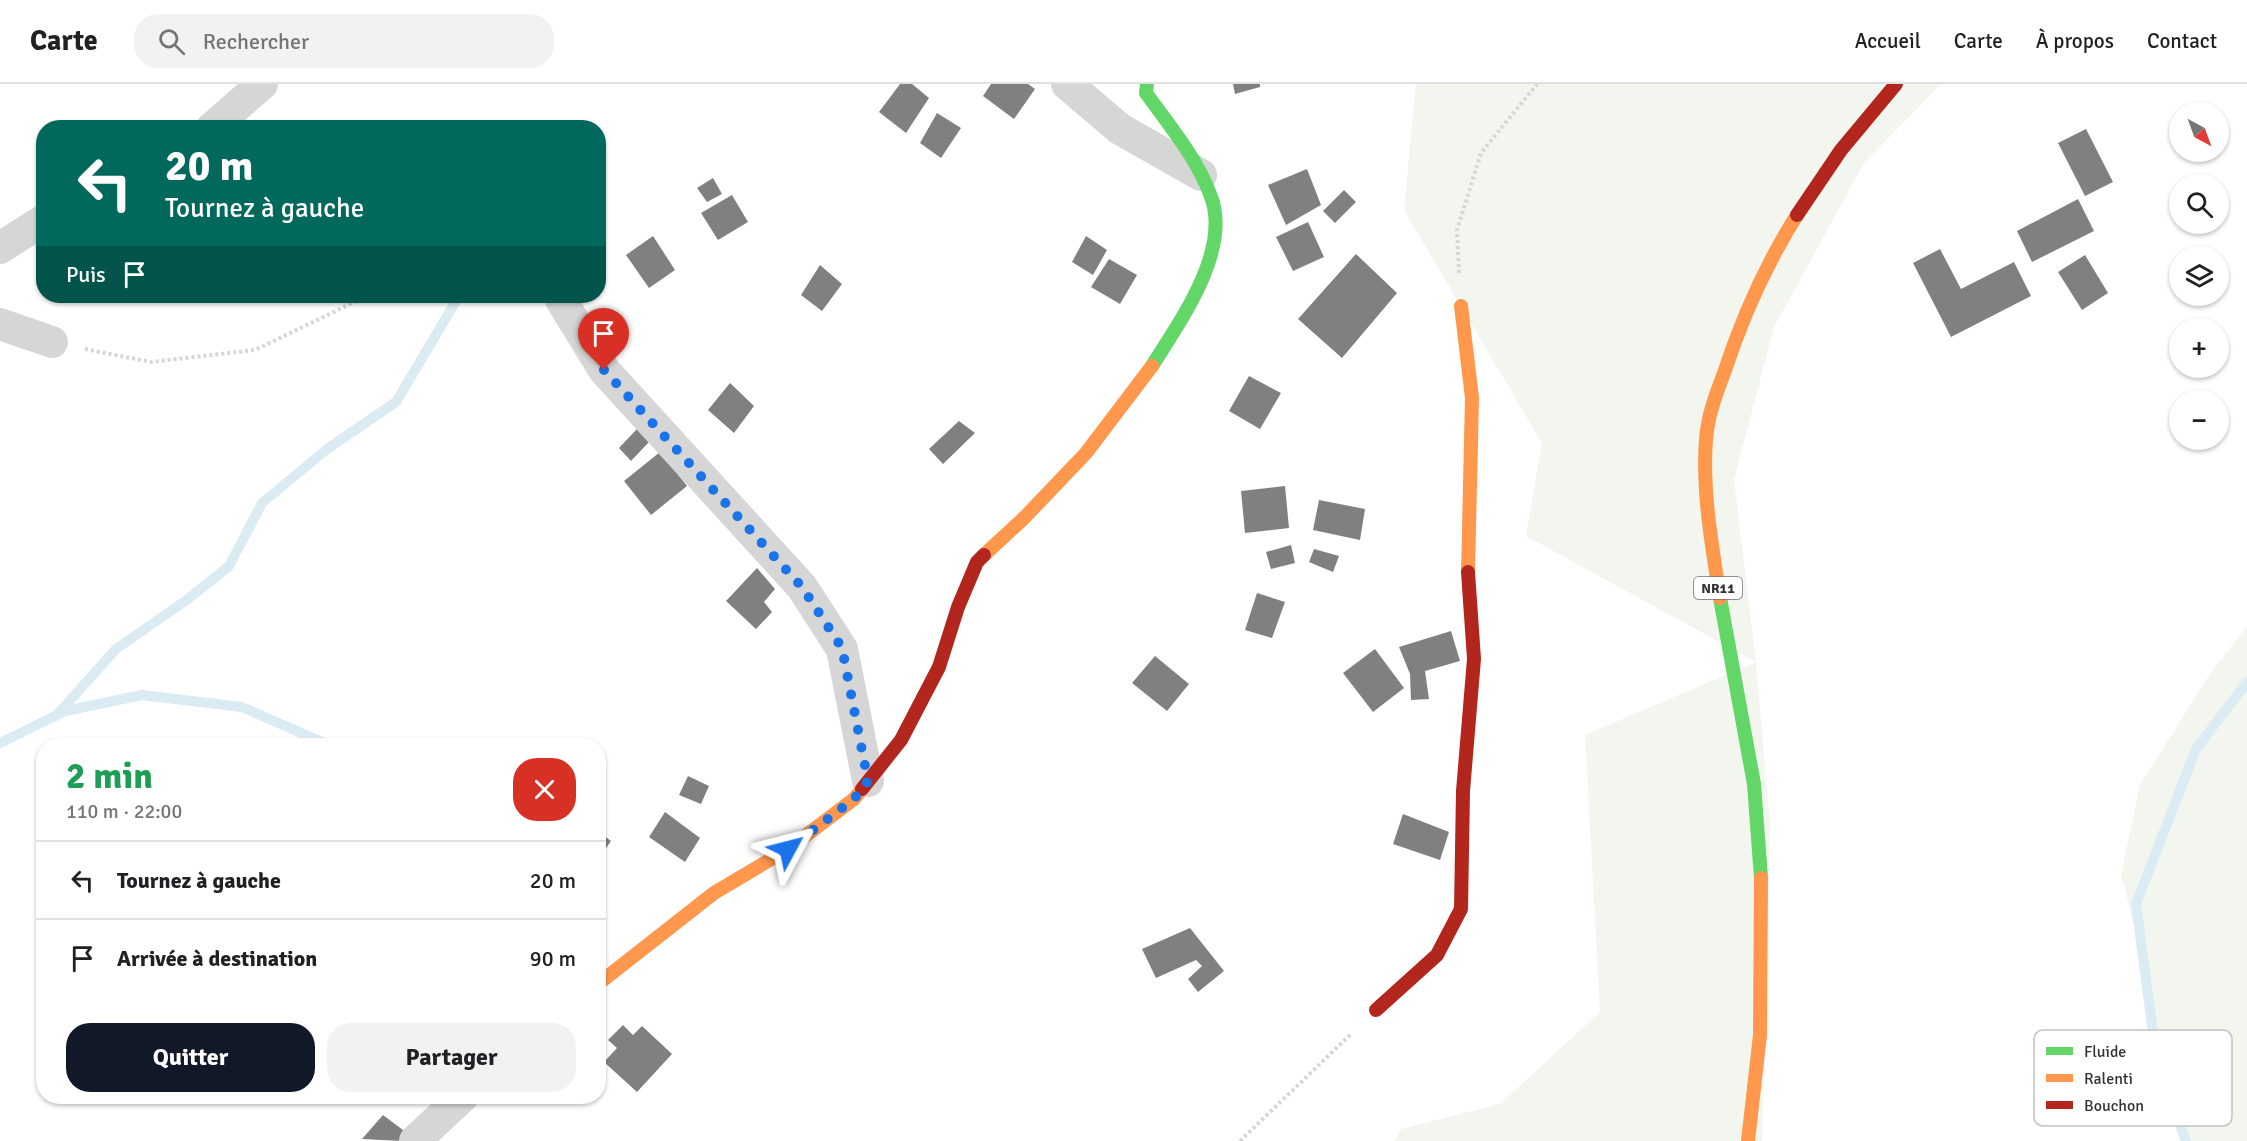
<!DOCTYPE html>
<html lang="fr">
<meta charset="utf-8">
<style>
:root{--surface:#fff;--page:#f2f2f2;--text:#202124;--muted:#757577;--line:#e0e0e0;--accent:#111827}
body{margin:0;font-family:Signika,sans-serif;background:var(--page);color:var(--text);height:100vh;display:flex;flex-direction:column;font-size:22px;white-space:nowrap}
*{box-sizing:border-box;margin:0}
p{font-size:20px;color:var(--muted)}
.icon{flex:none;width:33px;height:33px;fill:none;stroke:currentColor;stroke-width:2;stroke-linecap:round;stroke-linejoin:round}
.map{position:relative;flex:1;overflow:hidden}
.sheet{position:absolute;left:36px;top:654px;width:570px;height:366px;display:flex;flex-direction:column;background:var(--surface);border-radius:24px;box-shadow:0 2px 4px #0004}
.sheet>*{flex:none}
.hud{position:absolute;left:36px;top:36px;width:570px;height:183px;border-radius:24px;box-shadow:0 2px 4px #0004;background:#00695c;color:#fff;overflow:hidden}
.needle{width:39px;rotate:139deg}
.tools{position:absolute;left:2169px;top:18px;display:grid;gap:12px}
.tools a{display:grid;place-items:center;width:60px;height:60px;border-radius:50%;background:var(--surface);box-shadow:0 2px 4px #0004;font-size:30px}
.pin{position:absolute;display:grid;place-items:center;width:51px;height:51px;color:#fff;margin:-62px -26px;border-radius:50% 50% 50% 0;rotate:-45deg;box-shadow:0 0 6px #0007}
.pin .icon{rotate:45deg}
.me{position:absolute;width:66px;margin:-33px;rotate:52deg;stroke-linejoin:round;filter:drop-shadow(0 0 4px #0008)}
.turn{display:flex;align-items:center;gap:21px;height:126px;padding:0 30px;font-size:27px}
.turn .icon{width:78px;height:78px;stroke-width:2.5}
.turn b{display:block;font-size:42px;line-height:51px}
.then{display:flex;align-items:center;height:57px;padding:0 30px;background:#0003;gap:12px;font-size:22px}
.round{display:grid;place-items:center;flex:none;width:63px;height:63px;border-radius:24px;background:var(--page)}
.overview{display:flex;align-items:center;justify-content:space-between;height:102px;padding:0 30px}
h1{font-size:36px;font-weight:800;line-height:45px;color:#1e9e55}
.cta{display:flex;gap:12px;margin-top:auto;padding:12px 30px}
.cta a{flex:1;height:69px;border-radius:24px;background:var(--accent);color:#fff;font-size:24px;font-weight:800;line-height:69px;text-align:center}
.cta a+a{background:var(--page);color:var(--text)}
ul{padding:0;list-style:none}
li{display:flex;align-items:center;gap:18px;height:78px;padding:0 30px;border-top:2px solid var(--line)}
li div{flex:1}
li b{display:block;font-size:22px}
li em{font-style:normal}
header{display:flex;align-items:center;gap:36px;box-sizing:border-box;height:84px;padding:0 30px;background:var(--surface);border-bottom:2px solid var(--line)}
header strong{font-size:28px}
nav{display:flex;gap:33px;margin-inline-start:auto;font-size:21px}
.search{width:420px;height:54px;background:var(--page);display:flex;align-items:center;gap:15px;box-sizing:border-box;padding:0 21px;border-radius:24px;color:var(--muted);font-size:22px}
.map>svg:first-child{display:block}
.green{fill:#f3f6ee}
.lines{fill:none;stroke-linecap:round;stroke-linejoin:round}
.stream{stroke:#dbebf4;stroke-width:10}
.building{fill:#808080}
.path{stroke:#d6d6d6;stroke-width:4;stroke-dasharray:3 3;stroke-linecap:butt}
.street{stroke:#d6d6d6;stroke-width:32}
.fast{stroke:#63d668;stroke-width:14}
.slow{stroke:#ff974d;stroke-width:14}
.jam{stroke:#b3261e;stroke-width:14}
.route{stroke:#1a73e8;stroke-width:10;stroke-dasharray:0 18}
.labels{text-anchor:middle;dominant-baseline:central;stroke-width:6;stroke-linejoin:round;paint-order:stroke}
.shield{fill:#fff;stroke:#707070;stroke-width:1.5}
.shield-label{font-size:14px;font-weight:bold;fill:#323232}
.key{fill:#fff;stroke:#c2c2c2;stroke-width:1.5}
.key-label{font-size:16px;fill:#323232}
</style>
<header>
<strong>Carte</strong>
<div class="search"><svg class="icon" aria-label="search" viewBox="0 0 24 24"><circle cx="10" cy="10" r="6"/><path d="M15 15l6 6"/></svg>Rechercher</div>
<nav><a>Accueil</a><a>Carte</a><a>À propos</a><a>Contact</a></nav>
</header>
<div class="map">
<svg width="2247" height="1057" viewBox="0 0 2247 1057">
<rect width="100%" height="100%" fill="#fff"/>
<!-- green -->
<path class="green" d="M1416 0H1941L1864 79 1774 243 1734 396 1756 578 1770 739 1762 1057H1394L1401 1045 1500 1020 1600 928 1585 651 1756 578 1526 452 1542 359 1404 126Z
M2247 542V1057H2186L2157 979 2144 880 2121 790 2140 701 2208 593Z"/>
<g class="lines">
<!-- stream -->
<path class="stream" d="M56 632 116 565 188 515 229 482 262 419 327 365 396 318 459 212
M0 659 65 627 142 611 242 623 331 662
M2186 1057 2157 979 2136 820 2196 665 2247 598"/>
</g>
<!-- building -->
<path class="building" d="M900 0H912L929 14 906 49 879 28Z
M991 0H1028L1035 5 1014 35 983 12Z
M1233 0H1260V3L1235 10Z
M937 29 961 44 941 74 920 59Z
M2086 45 2113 98 2085 112 2058 59Z
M1307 85 1321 121 1286 141 1268 101Z
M713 94 722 110 707 118 697 104Z
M1344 106 1356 118 1335 139 1323 127Z
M732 111 748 138 718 156 701 129Z
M2078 115 2094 147 2032 178 2017 147Z
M1308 138 1324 173 1293 187 1276 153Z
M653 152 675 186 649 204 626 171Z
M1086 152 1107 166 1093 191 1072 178Z
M1940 165 1961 205 2014 178 2031 212 1951 253 1913 179Z
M1356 170 1397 209 1342 274 1298 235Z
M2085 171 2108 209 2082 226 2058 188Z
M1109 175 1137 191 1120 220 1091 203Z
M820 181 842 200 822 227 801 211Z
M1249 292 1281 309 1260 345 1229 327Z
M730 299 754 322 734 349 708 326Z
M959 337 975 349 943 380 929 365Z
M637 345 649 358 631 377 619 364Z
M660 368 687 402 651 431 624 397Z
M1285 402 1289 444 1245 449 1241 407Z
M1319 416 1365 425 1360 456 1313 446Z
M1291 461 1295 479 1271 485 1266 468Z
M1314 465 1339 472 1333 488 1309 478Z
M757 484 775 505 764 518 772 528 756 545 726 517Z
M1257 509 1285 518 1272 554 1245 546Z
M1451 547 1460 577 1425 587 1429 615 1411 616 1410 590 1399 563Z
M1375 565 1404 604 1373 628 1343 589Z
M1155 572 1189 600 1167 627 1132 599Z
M688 692 709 702 701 720 679 711Z
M665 728 700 754 685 778 649 753Z
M1403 730 1449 748 1440 776 1393 760Z
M598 747 611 757 602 770 598 768Z
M1190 844 1224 887 1198 908 1188 895 1202 882 1196 876 1156 894 1142 865Z
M623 941 633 951 642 942 672 970 637 1008 604 978 617 964 608 956Z
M383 1031 407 1049 402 1057 362 1055Z"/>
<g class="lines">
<!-- path -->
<path class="path" d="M1459 189 1457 146 1481 69 1537 0
M85 265 151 278 255 266 367 212
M1240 1057 1351 950"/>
<!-- street -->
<path class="street" d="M1067 0 1120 45 1201 91
M212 44 262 0
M0 164 44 136
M561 216 604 286 802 503 842 565 868 697
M0 240 52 258
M415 1057 463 1012"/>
<!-- fast -->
<path class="fast" d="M1147 0 1146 9C1169 41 1196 73 1210 110 1233 165 1180 237 1152 282
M1720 514 1754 700 1761 794"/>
<!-- slow -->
<path class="slow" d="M1461 222 1472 314 1468 488
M984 471 1025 433 1086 369 1152 282
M1720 514C1712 462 1702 407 1706 355 1708 331 1716 310 1724 289 1742 234 1766 180 1797 131
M598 900 714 809 788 765 854 715 862 705
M1748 1057 1760 951 1761 794"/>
<!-- jam -->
<path class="jam" d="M1797 131 1841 66 1896 0
M862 705 901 656 939 583 958 523 977 478 984 471
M1376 926 1437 871 1461 825 1463 707 1474 575 1468 488"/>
</g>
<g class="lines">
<!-- route -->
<path class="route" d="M604 286 802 503 842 564 868 697 854 715 788 765"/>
</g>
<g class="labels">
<!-- shield labels -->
<rect class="shield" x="1694" y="493" width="48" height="22" rx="4.5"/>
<g class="shield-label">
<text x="1718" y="504">NR11</text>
</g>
</g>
<!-- legend -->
<rect x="2034" y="946" width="198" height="96" rx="9" class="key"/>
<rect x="2046" y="963" width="27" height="8" fill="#63d668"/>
<rect x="2046" y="990" width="27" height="8" fill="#ff974d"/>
<rect x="2046" y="1017" width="27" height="8" fill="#b3261e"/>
<g class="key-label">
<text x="2084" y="973">Fluide</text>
<text x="2084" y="1000">Ralenti</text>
<text x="2084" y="1027">Bouchon</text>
</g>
</svg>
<div class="tools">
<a><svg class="needle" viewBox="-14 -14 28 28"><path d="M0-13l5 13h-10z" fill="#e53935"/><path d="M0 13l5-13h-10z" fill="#757577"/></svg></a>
<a><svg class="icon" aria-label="search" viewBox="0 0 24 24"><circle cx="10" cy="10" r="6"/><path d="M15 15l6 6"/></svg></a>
<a><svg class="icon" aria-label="layers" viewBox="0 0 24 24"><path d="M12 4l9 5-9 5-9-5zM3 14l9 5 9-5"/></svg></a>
<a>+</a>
<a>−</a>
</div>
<div class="pin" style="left:604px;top:286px;background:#d93025"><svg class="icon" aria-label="arrive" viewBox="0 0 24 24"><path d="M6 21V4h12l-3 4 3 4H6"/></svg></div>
<svg class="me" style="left:788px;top:765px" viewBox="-20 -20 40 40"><path d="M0-17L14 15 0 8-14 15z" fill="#1a73e8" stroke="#fff" stroke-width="4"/></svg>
<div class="hud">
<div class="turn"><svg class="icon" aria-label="left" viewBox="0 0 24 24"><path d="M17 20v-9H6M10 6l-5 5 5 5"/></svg><div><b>20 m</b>Tournez à gauche</div></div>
<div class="then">Puis<svg class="icon" aria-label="arrive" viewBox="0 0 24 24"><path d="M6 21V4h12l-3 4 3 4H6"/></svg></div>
</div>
<section class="sheet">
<div class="overview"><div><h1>2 min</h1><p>110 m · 22:00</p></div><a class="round" style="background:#d93025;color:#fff"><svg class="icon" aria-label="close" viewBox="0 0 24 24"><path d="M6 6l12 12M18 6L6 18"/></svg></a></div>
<ul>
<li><svg class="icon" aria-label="left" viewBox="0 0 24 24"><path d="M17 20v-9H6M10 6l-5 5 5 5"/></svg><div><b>Tournez à gauche</b></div><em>20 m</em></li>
<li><svg class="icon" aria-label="arrive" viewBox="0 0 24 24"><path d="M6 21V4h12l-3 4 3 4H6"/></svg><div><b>Arrivée à destination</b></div><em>90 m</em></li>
</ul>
<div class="cta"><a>Quitter</a><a>Partager</a></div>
</section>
</div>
